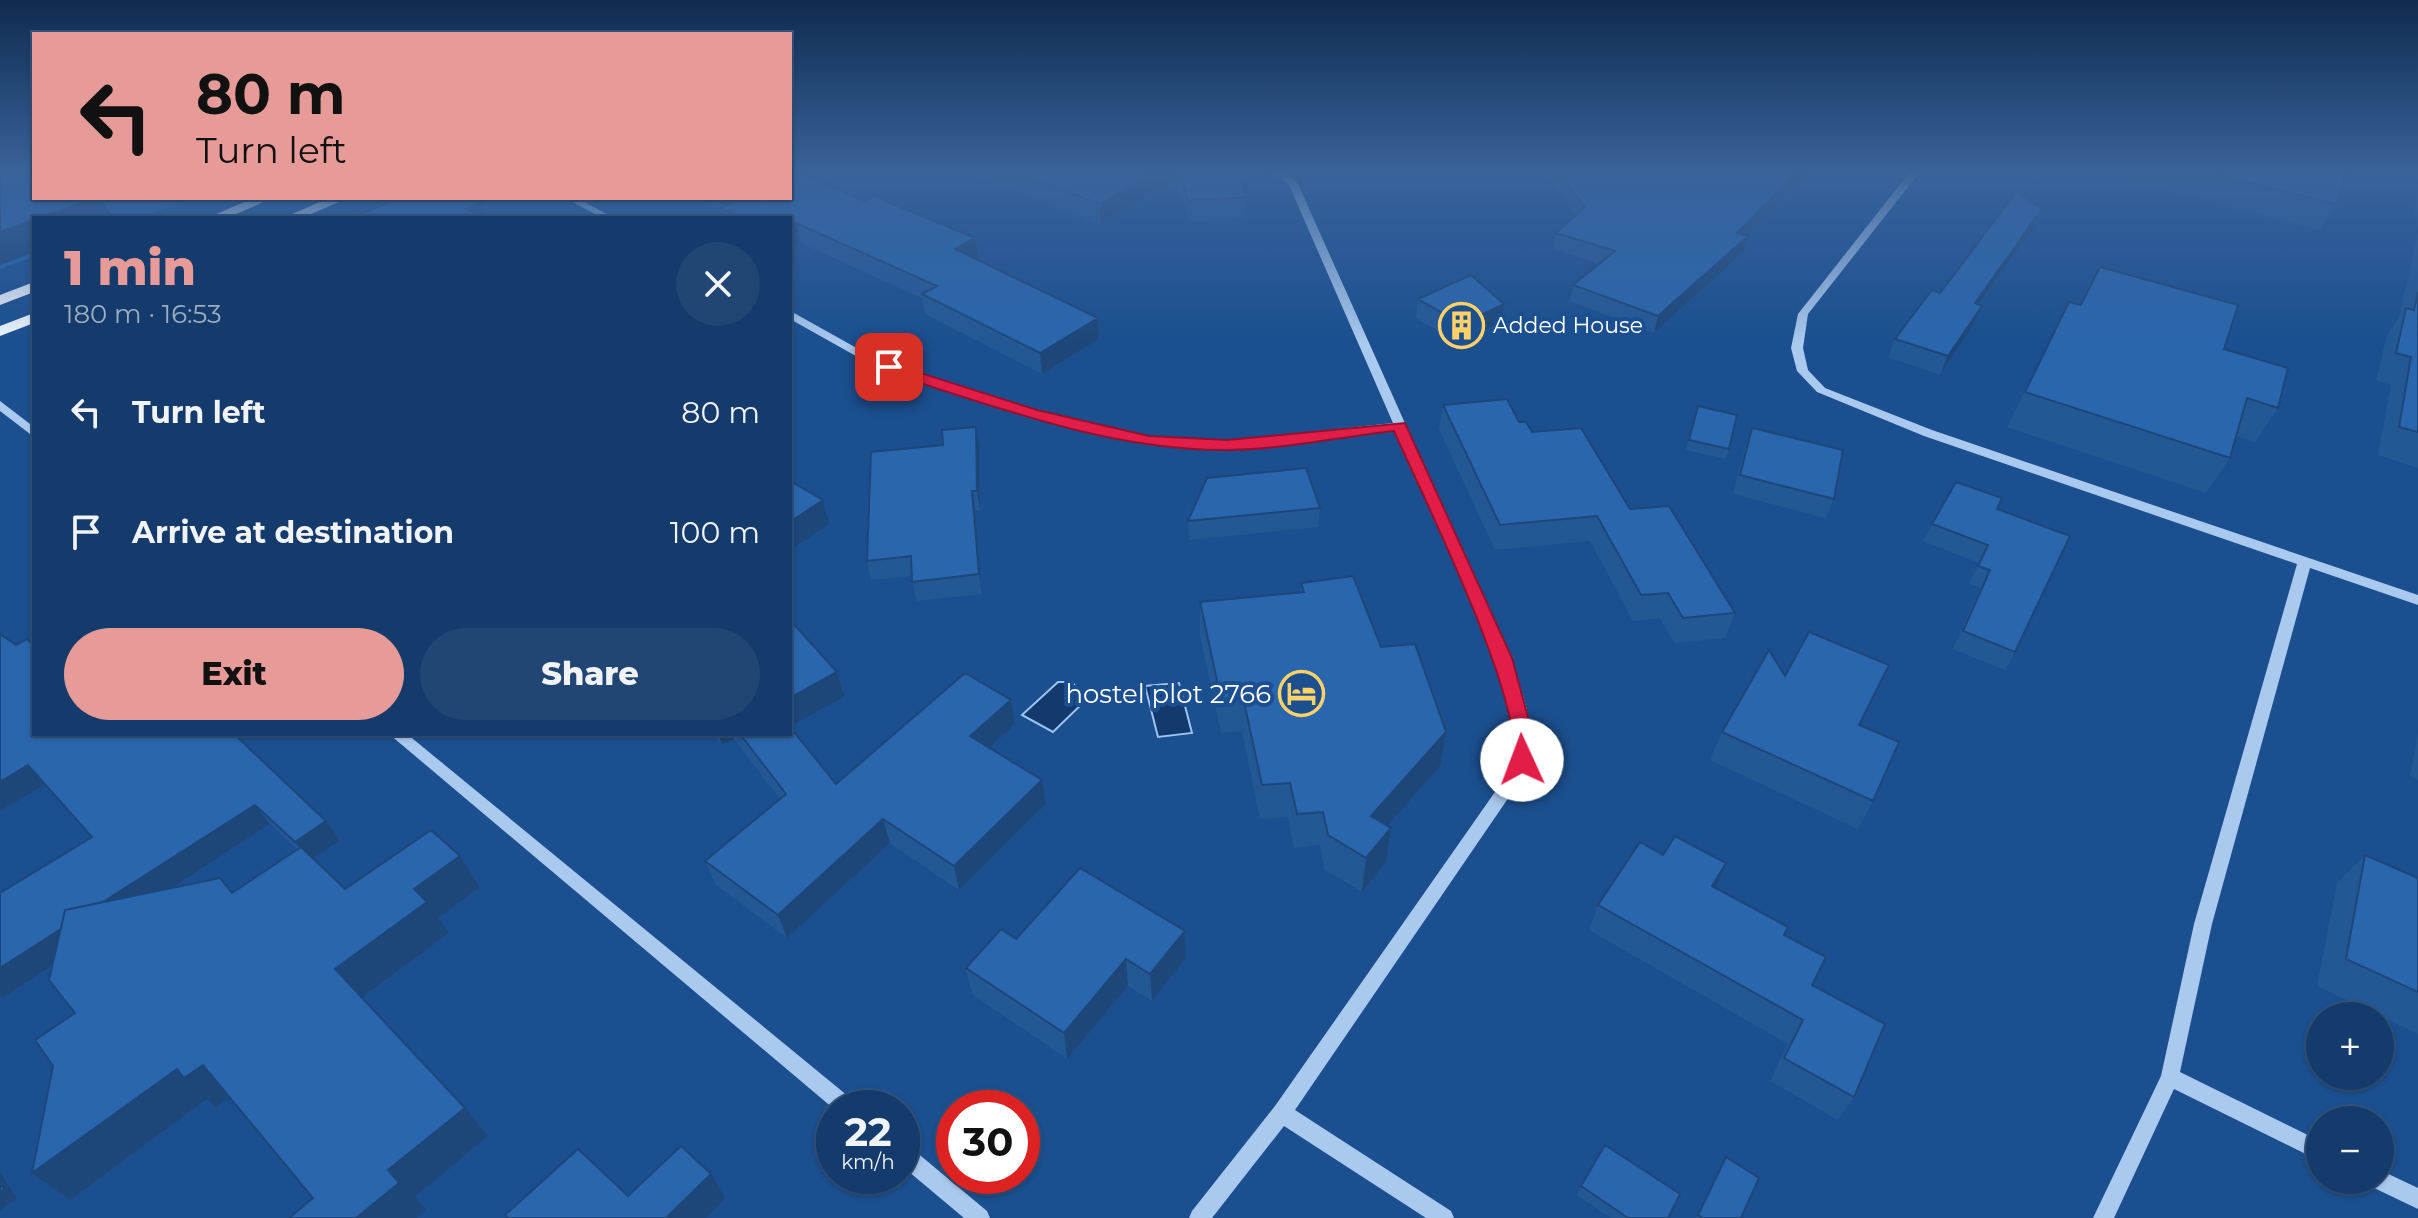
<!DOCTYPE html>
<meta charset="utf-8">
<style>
:root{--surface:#143b6b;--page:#214673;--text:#f1f3f6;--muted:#9dadc1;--line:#33557e;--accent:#e69b98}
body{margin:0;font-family:Montserrat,sans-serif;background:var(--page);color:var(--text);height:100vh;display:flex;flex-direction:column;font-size:30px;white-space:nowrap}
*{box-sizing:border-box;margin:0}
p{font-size:26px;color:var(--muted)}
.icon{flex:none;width:44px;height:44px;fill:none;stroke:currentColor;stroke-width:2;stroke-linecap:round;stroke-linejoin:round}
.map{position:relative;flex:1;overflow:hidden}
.panel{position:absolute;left:32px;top:216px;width:760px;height:520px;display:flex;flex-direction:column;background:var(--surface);border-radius:0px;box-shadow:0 2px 6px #0004,0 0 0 2px var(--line)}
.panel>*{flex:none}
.banner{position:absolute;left:32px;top:32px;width:760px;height:168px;border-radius:0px;box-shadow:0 2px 6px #0004,0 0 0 2px var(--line);background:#e69b98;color:#111;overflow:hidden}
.tools{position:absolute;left:2306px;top:1002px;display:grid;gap:16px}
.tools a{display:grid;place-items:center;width:88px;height:88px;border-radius:50%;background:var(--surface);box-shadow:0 2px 6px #0004,0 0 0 2px var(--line);font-size:40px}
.speed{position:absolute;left:816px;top:1090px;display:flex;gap:16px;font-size:40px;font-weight:700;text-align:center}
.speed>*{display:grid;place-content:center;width:104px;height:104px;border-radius:50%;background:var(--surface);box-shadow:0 2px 6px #0004,0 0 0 2px var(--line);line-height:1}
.speed small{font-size:20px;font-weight:400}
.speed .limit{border:12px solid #d22;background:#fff;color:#111}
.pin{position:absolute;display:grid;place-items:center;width:68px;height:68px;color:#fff;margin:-34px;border-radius:16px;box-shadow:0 4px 12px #0006}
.me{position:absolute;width:88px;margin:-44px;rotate:358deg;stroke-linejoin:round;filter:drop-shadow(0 0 6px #0008)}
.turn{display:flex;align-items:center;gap:28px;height:168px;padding:0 32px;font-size:36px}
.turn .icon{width:104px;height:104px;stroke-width:2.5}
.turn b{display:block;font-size:56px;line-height:68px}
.round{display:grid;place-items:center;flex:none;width:84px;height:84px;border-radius:42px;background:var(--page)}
.summary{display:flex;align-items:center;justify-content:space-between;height:136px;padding:0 32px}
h1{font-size:48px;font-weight:800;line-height:60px;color:var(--accent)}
.cta{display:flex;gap:16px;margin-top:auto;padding:16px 32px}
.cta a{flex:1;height:92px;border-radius:48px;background:var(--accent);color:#111;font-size:32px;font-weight:800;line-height:92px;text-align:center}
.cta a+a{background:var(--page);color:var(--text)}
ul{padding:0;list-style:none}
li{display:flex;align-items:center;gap:24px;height:120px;padding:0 32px}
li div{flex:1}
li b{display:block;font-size:30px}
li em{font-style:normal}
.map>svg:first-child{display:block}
.green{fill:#2461a8}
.water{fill:#123a6d;stroke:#9cc4f0;stroke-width:2}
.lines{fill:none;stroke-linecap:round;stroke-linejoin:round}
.minor{fill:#a9c9ee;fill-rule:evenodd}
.major{fill:#f0f6ff;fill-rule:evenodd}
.wall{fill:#245895;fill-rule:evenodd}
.shaded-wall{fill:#1d4779}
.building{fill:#2a66ad;stroke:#1d4779;stroke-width:2}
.route{fill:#e11d48;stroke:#92132f;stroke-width:2}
.labels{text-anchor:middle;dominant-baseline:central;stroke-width:8;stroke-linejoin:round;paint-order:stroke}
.far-poi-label{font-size:22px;fill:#fff;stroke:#1b4f8f;text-anchor:start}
.poi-label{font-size:26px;fill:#fff;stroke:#1b4f8f;text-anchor:end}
</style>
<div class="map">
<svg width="2418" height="1218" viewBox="0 0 2418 1218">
<rect width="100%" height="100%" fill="#1b4f8f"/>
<!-- green -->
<path class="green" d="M0 173 34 198H193L138 218H34V257L0 269Z"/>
<!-- water -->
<path class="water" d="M1058 682H1072L1086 700 1053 732 1022 715Z
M1179 683 1192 733 1158 737 1145 686Z"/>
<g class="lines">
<!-- minor -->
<path class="minor" d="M1276 173H1286L1298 184 1510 658C1524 697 1541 738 1522 778L1295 1110 1451 1211 1454 1218H1426L1284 1126 1212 1218H1189L1192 1211 1275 1106 1509 772 1513 760 1515 731 1510 701 1496 658 1396 430 1227 449 1149 445 1028 417 906 378 863 360 790 319V312L794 313 871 356 914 374 1035 411 1149 437 1227 441 1393 423 1289 185Z
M1909 173H1919L1808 314 1803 348 1808 370 1825 388 1932 430 2418 595V605L2310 568 2212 924 2180 1072 2320 1141V1161L2174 1089 2114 1218H2093L2161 1076 2194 924 2297 564 1924 436 1817 392 1797 371 1791 348 1798 314Z
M565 198H577L614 218H602Z
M0 401 34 427V437L0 411Z
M389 734H407L854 1101 857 1108 834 1109Z
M902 1143 909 1146 987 1211 990 1218H964L902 1166Z
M2380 1170 2418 1188V1209L2372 1187 2369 1180H2380Z"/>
<!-- major -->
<path class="major" d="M254 198H273L227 218H207Z
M329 198H348L302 218H283Z
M34 282V292L0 305V295Z
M34 313V323L0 336V326Z"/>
</g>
<!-- wall -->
<path class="wall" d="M967 173H1238L1246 197V218L1189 222 1176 179 1101 225Z
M1544 173H1807L1746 235 1748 236 1743 252 1654 333 1570 301 1573 285 1599 264 1553 249 1556 233 1576 215Z
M2133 173H2346L2336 204 2320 230 2129 182Z
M2418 195V215L2414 214Z
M694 198H790L978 257 975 259 1098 318 1099 339 1042 374 925 314 922 298 800 243 790 248V218H723L720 209Z
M2042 209 2034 227 1979 305 1982 306 1974 324 1940 375 1888 357 1895 339 1940 293Z
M2418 232V468L2378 455 2391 385 2376 380 2387 335 2399 317Z
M1418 299 1504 304 1501 322 1459 343 1416 318Z
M2069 302 2224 349 2278 408 2255 442 2236 436 2230 458 2206 493 2007 427Z
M1443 405 1519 422 1630 509 1735 613 1725 638 1674 643 1660 618 1633 621 1590 541 1495 550 1439 429Z
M1698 406 1729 449 1726 459 1686 450Z
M1752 428 1834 499 1826 518 1733 494 1745 448Z
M979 446 980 510 975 511 982 594 916 601 912 576 871 580 867 561Z
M1320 508 1318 527 1189 540 1188 521Z
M1997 509 2015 652 2005 670 1953 649 1980 588 1969 583 1979 563 1923 541 1932 524Z
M1301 583 1381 647 1440 766 1387 826 1391 828 1386 862 1362 892 1324 869 1320 845 1294 848 1288 817 1260 819 1242 731 1221 733 1200 636V602L1300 593Z
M0 634 34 734 326 821 340 840 313 858 345 889 460 856 480 887 438 918 449 933 362 998 465 1108 488 1136 415 1197 426 1210 313 1198 229 1097 216 1107 207 1099 70 1200 75 1013 52 965 2 998 92 837 45 784 0 811ZM270 824 297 849 232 892 170 888Z
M1785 676 1859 725 1873 801 1858 829 1710 760 1722 732Z
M1011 700 1015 724 989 748 1046 804 959 890 890 843 787 938 716 885 705 861 780 799 734 739 722 745 713 734H790L836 784Z
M2418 733V780L2410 776Z
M1663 855 1726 863 1715 887 1784 935 1812 985 1854 1097 1838 1120 1770 1081 1788 1044 1589 930 1598 905Z
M2365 855 2418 878V1034L2317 986 2337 883Z
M1185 931 1186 958 1152 1001 1128 986 1067 1059 972 994 966 968 1016 939Z
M1726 1157 1741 1218H1696L1721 1166Z
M1581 1186 1668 1218H1611L1577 1195Z"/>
<!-- shaded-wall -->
<path class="shaded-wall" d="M1152 173H1176V179L1101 225 1100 204Z
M1797 173H1807L1732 249 1737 233Z
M96 198H101L113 218H39Z
M481 203 486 218H469L466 209Z
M2042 209 2034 227 1966 322 1975 303Z
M34 220V252L0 265V232Z
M796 223 800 243 790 248V226Z
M1748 236 1743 252 1654 333 1658 316Z
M975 238 978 257 958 269 955 249Z
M1504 304 1501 322 1459 343 1462 324Z
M1982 306 1974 324 1940 375 1948 356Z
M1098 318 1099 339 1042 374 1040 353Z
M976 427 979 446 980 510 977 491Z
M972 491 975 511 982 594 979 574Z
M823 500 829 524 790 550V522Z
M837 672 844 697 790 726V698Z
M1011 700 1015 724 975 761 970 736Z
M1446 732 1440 766 1366 850 1371 816Z
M718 734H733L734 739 722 745Z
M28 765 46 784 0 811V782Z
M1042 780 1046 804 959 890 954 866Z
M255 805 270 824 2 998 0 996V968Z
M883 819 890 843 787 938 778 915Z
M326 821 340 840 310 861 295 842Z
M1391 828 1386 862 1362 892 1366 858Z
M460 856 480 887 438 918 449 933 360 999 335 969 414 889Z
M1726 863 1715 889 1712 886Z
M1185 931 1186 958 1152 1001 1150 974Z
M1126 959 1128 986 1067 1059 1064 1033Z
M203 1065 234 1094 216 1107 207 1099 70 1200 32 1173 177 1069Z
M465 1108 488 1136 415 1197 426 1210 416 1218H356L388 1170Z
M0 1173 17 1198 0 1210Z
M711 1174 725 1198 706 1218H666Z"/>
<!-- building -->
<path class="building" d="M0 173H34V198H96L39 218H34V220L0 232Z
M1018 173H1152L1100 204Z
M1180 173H1238L1246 197 1188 201Z
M1559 173H1797L1737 233 1748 236 1658 316 1573 285 1615 251 1556 233 1585 207Z
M2209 173H2346L2336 204Z
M801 174 865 201 874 196 975 238 955 249 1098 318 1040 353 922 294 937 286 796 223 790 226V218H743L720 208 737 200 734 198H790V178L793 179Z
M2017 191 2042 209 1975 303 1982 306 1948 356 1895 339 1932 290 1940 293Z
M400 198H470L481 203 466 209 483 218H351Z
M2100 267 2238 305 2224 349 2288 368 2278 408 2247 398 2230 458 2025 392 2069 302 2081 305Z
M1471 275 1504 304 1462 324 1418 299Z
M2418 292V432L2399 427 2411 357 2396 353 2406 308 2414 310Z
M1507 399 1519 422H1526L1532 432 1581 428 1630 509 1669 506 1735 613 1683 618 1668 593 1641 595 1597 516 1500 525 1443 405Z
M1698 406 1737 415 1729 449 1689 440Z
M976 427 977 491H972L979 574 912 582 911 556 867 561 871 452 943 445 942 430Z
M1752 428 1843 450 1834 499 1740 475Z
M1306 468 1320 508 1188 521 1207 478Z
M790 481 823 500 790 522Z
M1956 482 2002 498 1997 509 2070 536 2015 652 1963 631 1990 570 1978 566 1988 545 1932 524Z
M1353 576 1381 647 1415 644 1446 732 1371 816 1391 828 1366 858 1328 835 1323 812 1297 814 1290 783 1262 785 1243 697 1221 699 1200 602 1304 592 1301 583Z
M790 620 837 672 790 698Z
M1809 632 1889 665 1859 725 1899 742 1873 801 1722 732 1769 650 1785 676Z
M0 634 16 645 27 639 34 646V734H234L326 821 295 842 255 805 103 902 65 910 61 929 0 968V893L92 837 28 765 0 782Z
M965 673 1011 700 970 736 1042 780 954 866 883 819 778 915 705 861 786 794 740 734H790V727L836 784Z
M431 830 460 856 414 889 427 902 335 969 465 1108 388 1170 399 1183 356 1218H289L313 1198 203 1065 184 1078 177 1069 32 1173 53 1066 35 1040 75 1013 49 980 65 910 220 878 232 893 301 847 345 889Z
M1675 836 1726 863 1712 886 1788 927 1784 935 1826 957 1812 985 1885 1024 1854 1097 1784 1058 1803 1020 1598 905 1640 842 1663 855Z
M2365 855 2418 878V992L2346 959Z
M1080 868 1185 931 1150 974 1126 959 1064 1033 966 968 1001 929 1016 939Z
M1605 1145 1680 1194 1668 1218H1628L1581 1186Z
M681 1146 711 1174 666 1218H508L505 1215 578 1149 628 1196Z
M1726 1157 1759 1178 1741 1218H1703L1698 1215Z
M0 1183 4 1189 0 1192Z"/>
<!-- sky -->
<linearGradient id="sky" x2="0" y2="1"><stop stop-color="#0f2b4f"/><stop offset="0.5" stop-color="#39639b"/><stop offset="1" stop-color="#39639b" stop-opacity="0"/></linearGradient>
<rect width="2418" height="343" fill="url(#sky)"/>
<!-- route -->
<path class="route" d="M889 363 1037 410 1149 436 1227 440 1405 423 1512 658 1536 747 1529 766H1515L1512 760C1527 705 1421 493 1394 431 1339 437 1280 450 1225 450 1107 450 994 406 883 371L881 367Z"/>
<!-- icons -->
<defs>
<symbol id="building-ring" viewBox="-11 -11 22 22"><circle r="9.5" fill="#1b4f8f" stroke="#ffd166" stroke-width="1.5"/><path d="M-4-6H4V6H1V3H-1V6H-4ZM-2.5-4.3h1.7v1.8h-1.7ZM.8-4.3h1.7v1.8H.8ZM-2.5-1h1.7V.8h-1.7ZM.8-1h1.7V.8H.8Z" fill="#ffd166"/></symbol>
<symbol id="hotel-ring" viewBox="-11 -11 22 22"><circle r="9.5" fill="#1b4f8f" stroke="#ffd166" stroke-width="1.5"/><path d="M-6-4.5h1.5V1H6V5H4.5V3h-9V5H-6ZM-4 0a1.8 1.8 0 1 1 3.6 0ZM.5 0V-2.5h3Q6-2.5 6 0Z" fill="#ffd166"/></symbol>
</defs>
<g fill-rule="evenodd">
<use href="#building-ring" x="1436" y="300" width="51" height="51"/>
<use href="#hotel-ring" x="1276" y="668" width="51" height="51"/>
</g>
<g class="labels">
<!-- far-poi labels -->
<g class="far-poi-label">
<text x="1493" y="325">Added House</text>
</g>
<!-- poi labels -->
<g class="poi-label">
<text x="1271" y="694">hostel plot 2766</text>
</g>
</g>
</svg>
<div class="tools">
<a>+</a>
<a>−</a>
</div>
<div class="speed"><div>22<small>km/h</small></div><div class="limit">30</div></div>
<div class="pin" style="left:889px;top:367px;background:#d93025"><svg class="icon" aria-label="arrive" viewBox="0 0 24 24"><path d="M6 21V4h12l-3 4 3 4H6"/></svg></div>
<svg class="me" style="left:1522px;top:760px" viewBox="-20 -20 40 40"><circle r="19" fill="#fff"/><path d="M0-13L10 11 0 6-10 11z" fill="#e11d48"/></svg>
<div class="banner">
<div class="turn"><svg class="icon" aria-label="left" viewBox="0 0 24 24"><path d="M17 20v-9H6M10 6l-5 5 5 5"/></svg><div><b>80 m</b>Turn left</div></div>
</div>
<section class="panel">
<div class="summary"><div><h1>1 min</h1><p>180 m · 16:53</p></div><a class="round"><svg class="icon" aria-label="close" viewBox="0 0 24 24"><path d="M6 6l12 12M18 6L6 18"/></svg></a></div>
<ul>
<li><svg class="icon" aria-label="left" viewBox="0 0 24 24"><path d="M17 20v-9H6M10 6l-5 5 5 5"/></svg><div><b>Turn left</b></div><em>80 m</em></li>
<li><svg class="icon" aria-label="arrive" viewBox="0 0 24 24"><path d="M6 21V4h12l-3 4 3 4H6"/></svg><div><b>Arrive at destination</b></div><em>100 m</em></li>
</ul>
<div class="cta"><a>Exit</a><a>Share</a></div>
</section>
</div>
